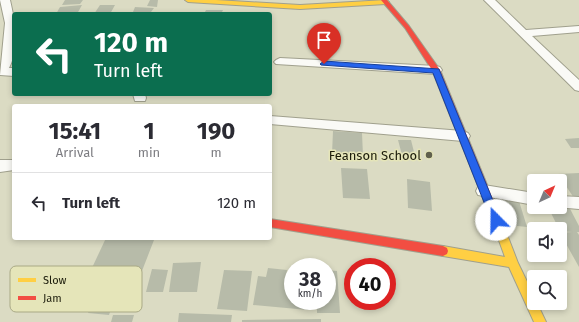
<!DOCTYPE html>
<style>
:root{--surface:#fff;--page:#f7f7f7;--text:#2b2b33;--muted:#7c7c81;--line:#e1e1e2}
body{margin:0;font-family:"Fira Sans",sans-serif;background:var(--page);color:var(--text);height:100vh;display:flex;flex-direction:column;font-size:15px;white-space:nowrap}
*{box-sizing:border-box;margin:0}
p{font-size:13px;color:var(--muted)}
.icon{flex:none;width:22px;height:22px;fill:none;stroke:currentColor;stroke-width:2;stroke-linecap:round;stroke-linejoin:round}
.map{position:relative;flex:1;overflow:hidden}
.sheet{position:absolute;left:12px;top:104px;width:260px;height:136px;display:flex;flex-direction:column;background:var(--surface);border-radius:4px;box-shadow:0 2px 6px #0003}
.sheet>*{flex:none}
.hud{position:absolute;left:12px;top:12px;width:260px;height:84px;border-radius:4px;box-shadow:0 2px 6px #0003;background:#0b6e4f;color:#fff;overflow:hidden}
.needle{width:26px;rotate:44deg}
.controls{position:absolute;left:527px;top:174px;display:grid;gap:8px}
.controls a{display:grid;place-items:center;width:40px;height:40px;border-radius:4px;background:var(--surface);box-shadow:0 2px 6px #0003;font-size:20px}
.speed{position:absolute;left:284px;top:258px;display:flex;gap:8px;font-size:20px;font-weight:700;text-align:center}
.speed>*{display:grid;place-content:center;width:52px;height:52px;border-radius:50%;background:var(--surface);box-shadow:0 2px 6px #0003;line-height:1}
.speed small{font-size:10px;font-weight:400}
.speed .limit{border:6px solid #d22;background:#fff;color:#111}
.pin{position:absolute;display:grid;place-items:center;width:34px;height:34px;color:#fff;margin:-41px -17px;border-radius:50% 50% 50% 0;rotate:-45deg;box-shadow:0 0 4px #0007}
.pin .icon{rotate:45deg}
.me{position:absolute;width:44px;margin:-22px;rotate:338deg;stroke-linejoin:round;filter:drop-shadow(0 0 3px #0008)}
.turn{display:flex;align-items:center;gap:14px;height:84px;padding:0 16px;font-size:18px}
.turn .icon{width:52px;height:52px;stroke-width:2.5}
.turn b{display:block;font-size:28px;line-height:34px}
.eta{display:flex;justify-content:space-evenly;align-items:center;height:68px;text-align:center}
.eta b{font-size:24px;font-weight:700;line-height:28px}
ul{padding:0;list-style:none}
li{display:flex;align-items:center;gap:12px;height:60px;padding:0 16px;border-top:1px solid var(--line)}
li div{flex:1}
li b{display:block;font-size:15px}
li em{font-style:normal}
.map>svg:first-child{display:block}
.building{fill:#b7bba9}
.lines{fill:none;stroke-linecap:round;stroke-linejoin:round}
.street-casing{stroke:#a0a08d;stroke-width:2}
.slow-casing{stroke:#a0a08d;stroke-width:2}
.jam-casing{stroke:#a0a08d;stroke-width:2}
.street{fill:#fafaf6;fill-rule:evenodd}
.slow{fill:#ffcf43;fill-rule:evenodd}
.jam{fill:#f24e42;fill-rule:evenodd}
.route{fill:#2563eb;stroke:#184099}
.poi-dot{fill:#60604c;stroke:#e5e5b9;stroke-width:1.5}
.labels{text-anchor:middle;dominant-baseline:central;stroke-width:3;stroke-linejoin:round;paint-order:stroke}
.poi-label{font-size:13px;fill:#1d1d0c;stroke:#e5e5b9;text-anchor:end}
.key{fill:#e5e5b9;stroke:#a9a985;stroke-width:1}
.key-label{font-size:11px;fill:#1d1d0c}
</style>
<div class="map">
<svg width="579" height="322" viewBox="0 0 579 322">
<rect width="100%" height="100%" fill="#dbdbc3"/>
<!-- building -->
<path class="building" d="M65 0H83L80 4 62 5Z
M150 0H158L157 7 147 6Z
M82 5 77 14H56L60 7Z
M100 5H115L110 14H94Z
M135 7 154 8 151 12H133Z
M206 10H223L221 14H204Z
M333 131 362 133 363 156 332 154Z
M579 138V148H571L565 139Z
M398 140H411L415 156 402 155Z
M341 168 367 169 370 199 343 198Z
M579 173V198H574L558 174Z
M407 179 430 182 432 211 408 208Z
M500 200 519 201 527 227 507 225Z
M560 204 568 205 579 226V232H577L579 235V267L560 233 572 232 560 231 548 207H560Z
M106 238 154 240 128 307 112 306 109 315 88 313 92 303 76 302Z
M201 262 197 292H169L173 263Z
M268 268 287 270 286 277 293 278V301H308V310L253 305 258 276 266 277Z
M152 269 168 270 163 292H146Z
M224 270 252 271 247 311 217 309Z
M327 270 337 271 340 313H317V301H327Z
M179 313 232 315 231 322H178Z
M113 315H134L132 322H111Z
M321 319V322H242V320Z"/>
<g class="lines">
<defs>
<path id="street" d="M0 0H10C15 21 19 49 9 68H14V76L0 75 5 23Z
M484 0H495L526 30 579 26V32L532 36 579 80V91L575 90Z
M280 58 436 66 440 67 442 70 440 73 436 74 276 64 274 62 276 60Z
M133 94H145L146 98 145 101H135Z
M270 116 463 131 468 133 470 136 468 139 463 141 270 124Z
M0 160H14V170L0 172Z
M484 185 534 193V205L478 195 476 191 478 187Z
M560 196 579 197V209L556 207H560Z"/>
<path id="slow" d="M185 0H216L300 5 386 0 389 2 386 4 300 9 188 2Z
M498 220 502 221 503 224 518 263 534 296V303H537L546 322H534L509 267 443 256 439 254 438 251 439 248 443 246 505 257 493 224 494 221Z"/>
<path id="jam" d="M381 0H387L409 26 440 70 503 224 502 227 498 228 494 227 493 224 432 70 405 28Z
M270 219 443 246 447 248 448 251 447 254 443 256 270 227Z"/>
</defs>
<!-- street casing -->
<use href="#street" class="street-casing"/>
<!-- slow casing -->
<use href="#slow" class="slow-casing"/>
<!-- jam casing -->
<use href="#jam" class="jam-casing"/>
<!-- street -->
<use href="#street" class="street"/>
<!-- slow -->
<use href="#slow" class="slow"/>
<!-- jam -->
<use href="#jam" class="jam"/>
</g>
<!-- route -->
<path class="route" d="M324 61 439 69 501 220 500 223 496 224 492 223 491 220 433 73 321 65 320 64Z"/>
<!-- markers -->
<circle class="poi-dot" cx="429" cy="155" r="4"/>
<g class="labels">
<!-- poi labels -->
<g class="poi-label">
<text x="421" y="155">Feanson School</text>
</g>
</g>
<!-- legend -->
<rect x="10" y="266" width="132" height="46" rx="6" class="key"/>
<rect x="18" y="278" width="18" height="4" fill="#ffcf43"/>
<rect x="18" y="296" width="18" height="4" fill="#f24e42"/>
<g class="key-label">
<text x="43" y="284">Slow</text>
<text x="43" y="302">Jam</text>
</g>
</svg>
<div class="controls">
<a><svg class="needle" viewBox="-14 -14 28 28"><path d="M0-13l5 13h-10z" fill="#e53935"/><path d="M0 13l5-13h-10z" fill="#7c7c81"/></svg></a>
<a><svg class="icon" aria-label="sound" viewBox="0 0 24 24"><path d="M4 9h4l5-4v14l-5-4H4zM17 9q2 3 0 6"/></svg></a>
<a><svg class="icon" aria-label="search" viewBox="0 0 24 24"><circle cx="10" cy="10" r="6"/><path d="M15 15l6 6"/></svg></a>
</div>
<div class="speed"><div>38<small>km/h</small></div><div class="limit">40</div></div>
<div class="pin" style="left:324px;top:64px;background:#d93025"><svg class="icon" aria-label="arrive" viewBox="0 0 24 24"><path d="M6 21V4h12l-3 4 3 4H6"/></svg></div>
<svg class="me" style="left:496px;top:220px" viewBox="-20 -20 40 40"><circle r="19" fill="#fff"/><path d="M0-13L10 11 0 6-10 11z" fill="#2563eb"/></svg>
<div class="hud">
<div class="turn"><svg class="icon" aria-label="left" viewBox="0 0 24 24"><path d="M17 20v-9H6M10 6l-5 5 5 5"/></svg><div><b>120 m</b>Turn left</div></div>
</div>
<section class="sheet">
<div class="eta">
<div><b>15:41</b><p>Arrival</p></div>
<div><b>1</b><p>min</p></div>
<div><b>190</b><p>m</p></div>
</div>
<ul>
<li><svg class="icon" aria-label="left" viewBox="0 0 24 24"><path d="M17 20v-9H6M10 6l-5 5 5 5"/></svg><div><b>Turn left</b></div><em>120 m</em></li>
</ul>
</section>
</div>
